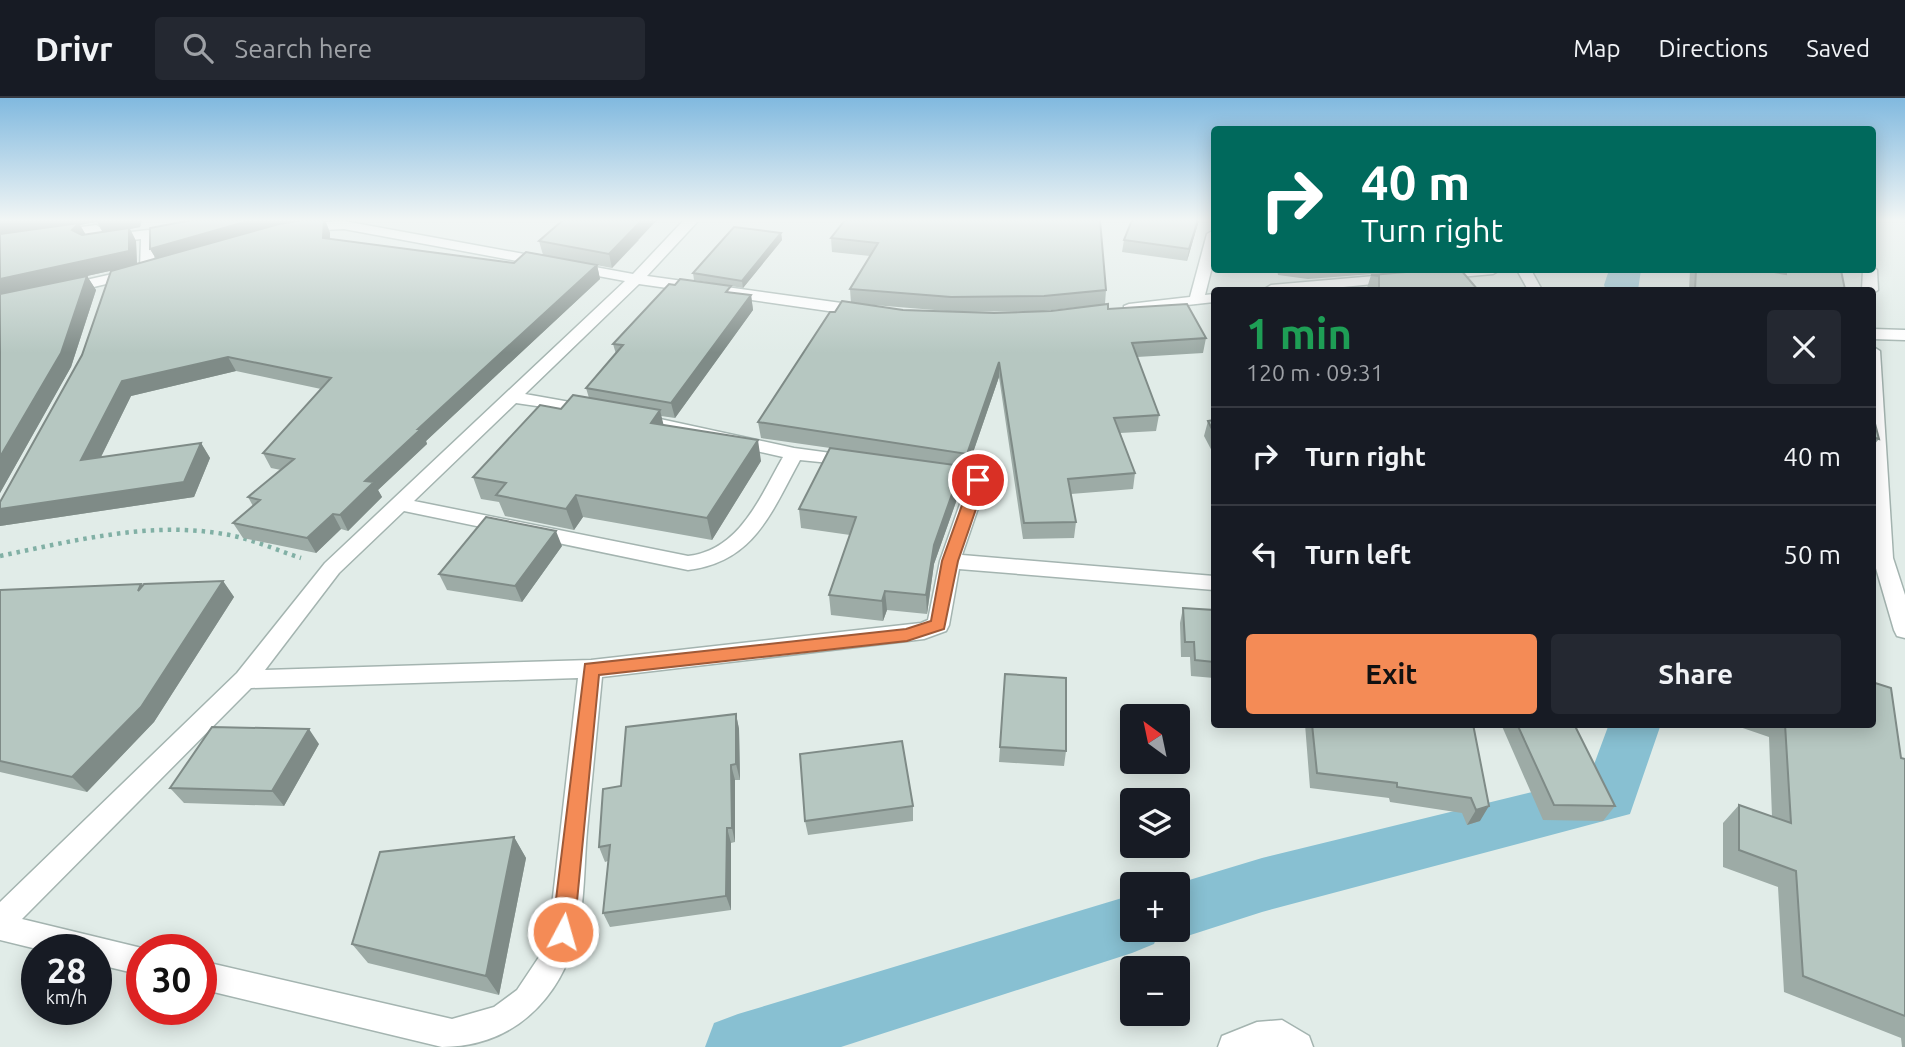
<!DOCTYPE html>
<meta charset="utf-8">
<style>
:root{--surface:#171b24;--page:#242831;--text:#f1f3f6;--muted:#9ea1a6;--line:#363941;--accent:#f48b56}
body{margin:0;font-family:Ubuntu,sans-serif;background:var(--page);color:var(--text);height:100vh;display:flex;flex-direction:column;font-size:26px;white-space:nowrap}
*{box-sizing:border-box;margin:0}
p{font-size:23px;color:var(--muted)}
.icon{flex:none;width:38px;height:38px;fill:none;stroke:currentColor;stroke-width:2;stroke-linecap:round;stroke-linejoin:round}
.map{position:relative;flex:1;overflow:hidden}
.drawer{position:absolute;left:1211px;top:189px;width:665px;height:441px;display:flex;flex-direction:column;background:var(--surface);border-radius:7px;box-shadow:0 4px 18px #0003}
.drawer>*{flex:none}
.hud{position:absolute;left:1211px;top:28px;width:665px;height:147px;border-radius:7px;box-shadow:0 4px 18px #0003;background:#00695c;color:#fff;overflow:hidden}
.needle{width:46px;rotate:327deg}
.tools{position:absolute;left:1120px;top:606px;display:grid;gap:14px}
.tools a{display:grid;place-items:center;width:70px;height:70px;border-radius:7px;background:var(--surface);box-shadow:0 4px 18px #0003;font-size:35px}
.speed{position:absolute;left:21px;top:836px;display:flex;gap:14px;font-size:35px;font-weight:700;text-align:center}
.speed>*{display:grid;place-content:center;width:91px;height:91px;border-radius:50%;background:var(--surface);box-shadow:0 4px 18px #0003;line-height:1}
.speed small{font-size:18px;font-weight:400}
.speed .limit{border:10px solid #d22;background:#fff;color:#111}
.pin{position:absolute;display:grid;place-items:center;width:60px;height:60px;color:#fff;margin:-30px;border:4px solid #fff;border-radius:50%;box-shadow:0 2px 7px #0007}
.me{position:absolute;width:77px;margin:-38px;rotate:6deg;stroke-linejoin:round;filter:drop-shadow(0 0 5px #0008)}
.turn{display:flex;align-items:center;gap:24px;height:147px;padding:0 35px;font-size:32px}
.turn .icon{width:91px;height:91px;stroke-width:2.5}
.turn b{display:block;font-size:49px;line-height:60px}
.round{display:grid;place-items:center;flex:none;width:74px;height:74px;border-radius:7px;background:var(--page)}
.headline{display:flex;align-items:center;justify-content:space-between;height:119px;padding:0 35px}
h1{font-size:42px;font-weight:700;line-height:52px;color:#1e9e55}
.button{display:flex;gap:14px;margin-top:auto;padding:14px 35px}
.button a{flex:1;height:80px;border-radius:7px;background:var(--accent);color:#111;font-size:28px;font-weight:700;line-height:80px;text-align:center}
.button a+a{background:var(--page);color:var(--text)}
ul{padding:0;list-style:none}
li{display:flex;align-items:center;gap:21px;height:98px;padding:0 35px;border-top:2px solid var(--line)}
li div{flex:1}
li b{display:block;font-size:26px}
li em{font-style:normal}
header{display:flex;align-items:center;gap:42px;box-sizing:border-box;height:98px;padding:0 35px;background:var(--surface);border-bottom:2px solid var(--line)}
header strong{font-size:33px}
nav{display:flex;gap:38px;margin-inline-start:auto;font-size:24px}
.search{width:490px;height:63px;background:var(--page);display:flex;align-items:center;gap:18px;box-sizing:border-box;padding:0 24px;border-radius:7px;color:var(--muted);font-size:26px}
.map>svg:first-child{display:block}
.lines{fill:none;stroke-linecap:round;stroke-linejoin:round}
.canal{fill:#88c0d2;fill-rule:evenodd}
.minor-casing{stroke:#a4b4b0;stroke-width:3}
.path{stroke:#81b0a5;stroke-width:4.5;stroke-dasharray:3.5 5;stroke-linecap:butt}
.minor{fill:#fff;fill-rule:evenodd}
.wall{fill:#9daba6;fill-rule:evenodd}
.shaded-wall{fill:#7f8b87}
.building{fill:#b6c7c1;stroke:#7f8b87;stroke-width:2}
.route{fill:#f48b56;stroke:#9f5a38;stroke-width:2}
</style>
<header>
<strong>Drivr</strong>
<div class="search"><svg class="icon" aria-label="search" viewBox="0 0 24 24"><circle cx="10" cy="10" r="6"/><path d="M15 15l6 6"/></svg>Search here</div>
<nav><a>Map</a><a>Directions</a><a>Saved</a></nav>
</header>
<div class="map">
<svg width="1905" height="949" viewBox="0 0 1905 949">
<rect width="100%" height="100%" fill="#e1ece8"/>
<g class="lines">
<!-- canal -->
<path class="canal" d="M1609 172H1641L1638 192H1606L1604 187Z
M1609 626H1661L1630 716 1262 814 1178 841 1159 834 1154 846 1132 855 841 949H705L714 925 738 916 1132 797V831H1178L1176 786 1262 760 1589 680Z"/>
<defs>
<path id="minor" d="M684 122H699L647 178 863 208 871 213 863 218 639 186 525 296 598 309 601 313 598 317 516 305 414 403 688 458C740 452 760 399 783 359L631 325 628 321 631 317 637 316 794 350 853 358 862 364 860 368 800 362C771 415 754 464 688 472L404 413 339 475 265 572 591 562 921 525 928 522 940 463 967 386 926 379 924 375C931 366 980 372 988 381L962 457 1214 478V492L959 471 949 527 946 533 924 541 602 579C597 630 592 682 587 733 584 766 585 803 577 835 561 901 513 949 442 949L201 891V863L452 921 494 909 517 892 539 859 549 834 578 580 251 590 22 821 150 852H142V877L96 866V852H41L0 842V804L237 575 325 465 625 183 344 131 301 133 296 132V126L344 123 633 176Z
M96 127 103 131 101 134 0 148V140Z
M148 132 155 136 154 171 147 175 140 171 141 141 106 145 99 141 106 137Z
M1214 132V161L1205 197 1214 196V204L1124 214V208L1129 206 1190 199 1207 136Z
M1872 168 1877 172 1878 192 1872 196V192H1862L1863 172H1872Z
M135 171 140 172V178L64 196 56 191 59 188Z
M1449 172H1500L1493 176 1437 181 1430 177Z
M1517 172H1531L1542 192H1528Z
M1398 176 1403 177V183L1313 192H1263L1271 187Z
M1872 231 1905 232V242L1872 241Z
M1872 248 1880 253 1893 460 1905 497V540L1897 538 1894 532 1873 460Z
M1282 922 1309 938 1313 949H1218L1222 938 1257 924Z"/>
</defs>
<!-- minor casing -->
<use href="#minor" class="minor-casing"/>
<!-- path -->
<path class="path" d="M0 458C73 443 149 423 224 436 250 440 276 452 301 460"/>
<!-- minor -->
<use href="#minor" class="minor"/>
</g>
<!-- wall -->
<path class="wall" d="M0 122H142L140 129 130 131 136 143 137 166 156 161 150 151 325 122 330 135V141L514 165 597 167 600 181 426 343 427 346 378 392 382 399 348 433 341 431 316 455 243 440 233 425 253 408 248 399 281 372 271 370 263 355 321 291 236 273 131 298 101 359 201 345 210 360 194 399 0 428V404L82 257 123 170 87 178 96 192 71 269 0 395ZM96 124 98 126 103 134 86 137 80 127Z
M845 122 1106 192 1105 206 1108 211 1206 240 1203 255 1137 259 1159 317 1156 333 1120 335 1135 375 1133 391 1071 396 1076 424 1074 440 1023 441 999 279 967 372 962 371V387L934 466 927 516 887 512 883 523 831 517 829 497 850 437 801 430 799 411 830 350 761 340 758 324 835 214 851 205 850 191 870 158 832 154 831 140ZM861 206 947 213 903 212ZM1099 207 1051 213 994 215 955 214 1043 213Z
M1199 122 1187 163 1122 154 1124 142Z
M781 135 782 142 743 190 694 182 693 175Z
M639 142 612 170 543 157 539 143Z
M1277 172H1424L1308 181 1278 177Z
M1690 172H1761L1779 175V172H1841L1845 192H1689Z
M1371 177 1478 192H1375V191L1367 190Z
M675 187 751 197 753 212 675 320 661 318 663 327 761 363 712 442 583 419 574 432 505 418 499 404 481 401 473 379 561 311 589 300 586 290 616 256 613 246Z
M1872 314 1879 341 1872 349Z
M1214 322V357L1204 338 1208 323Z
M562 448 522 504 447 492 439 476Z
M223 483 234 499 154 624 87 694 0 674V492L142 488Z
M1183 510 1214 512V580L1191 578 1190 559H1181L1180 525Z
M1005 576 1066 653 1064 668 999 664Z
M736 616 739 631 740 682H735V744L731 745V812L610 829 603 815 608 763 605 764 599 749Z
M1305 626H1473L1480 723 1467 727 1462 715 1390 704 1389 700 1310 690Z
M1501 626H1574L1615 708 1603 723 1543 722Z
M1731 626H1872L1901 660 1905 661V949H1902L1901 940 1784 894 1778 789 1723 769V725L1739 707 1772 719 1769 639Z
M319 646 284 708 184 705 170 690Z
M913 708V723L808 737 805 723Z
M514 739 526 760 499 897 368 865 352 846Z"/>
<!-- shaded-wall -->
<path class="shaded-wall" d="M8 122H94L96 124 80 127 87 139 0 138V124Z
M96 122H142L140 129 130 131 136 143 137 167 0 197V181L103 135Z
M252 122H306L157 162 150 151Z
M325 122 330 135 329 153 323 140Z
M642 122H657L612 170 609 156Z
M1198 122H1199L1187 163 1189 151Z
M781 135 782 142 743 190 742 183Z
M597 167 600 181 426 343 427 346 378 392 382 399 348 433 340 417 365 383 418 331Z
M87 178 96 192 71 269 0 395V359Z
M751 197 753 212 675 320 671 305Z
M228 259 236 273 131 298 92 377 81 362 122 283Z
M999 264V279L967 372V356Z
M660 312 665 333 651 325Z
M758 342 761 363 712 442 707 420Z
M201 345 210 360 194 399 0 428V411Z
M962 368V387L934 466 927 516 926 497 934 447Z
M576 397 583 419 574 432 566 411Z
M333 416 341 431 316 455 307 440Z
M556 433 562 448 522 504 515 488Z
M223 483 234 499 154 624 87 694 72 679Z
M885 493 887 512 883 523 882 503Z
M736 616 739 631 740 682 736 666Z
M309 631 319 646 284 708 272 693Z
M731 667 735 682V744L732 730Z
M1489 708 1480 723 1467 727 1476 712Z
M727 730 731 745V812L726 798Z
M514 739 526 760 499 897 486 878Z"/>
<!-- building -->
<path class="building" d="M192 122H252L150 151V130Z
M302 122H324L323 140 514 165 526 154 597 167 418 331H421L365 383 374 384 340 417 333 416 307 440 233 425 260 402 248 399 294 361 263 355 331 280 228 259 122 283 81 362 201 345 184 384 0 411V404L82 257 111 173 279 126Z
M563 122H642L609 156 539 143Z
M845 122H1100L1106 192 1044 198 951 199 850 191 878 145 831 140Z
M1132 122H1198L1189 151 1124 142Z
M79 125 72 132 82 137 129 130V153L0 181V136Z
M734 129 781 135 742 183 693 175Z
M1430 172H1461L1478 192H1379V178L1371 177Z
M1696 172H1761L1786 176V172H1841L1845 192H1695Z
M87 178 61 255 0 359V196Z
M680 181 731 188 726 194 751 197 671 305 586 290 623 247 613 246 669 186 675 187Z
M842 203 903 212 994 215 1051 213 1108 206V211L1187 206 1206 240 1132 245 1159 317 1114 320 1135 375 1068 381 1076 424 1024 425 999 264 967 356 758 324 830 214H835Z
M573 297 660 312 651 325 758 342 707 420 576 397 566 411 496 397 506 385 473 379 540 307 561 311Z
M1872 314 1879 341 1872 339Z
M1214 322V335L1208 323Z
M830 350 962 368 934 447 926 497 885 493 882 503 829 497 856 419 799 411Z
M486 419 556 433 515 488 439 476Z
M223 483 141 609 72 679 0 663V492L141 486 138 493 144 486Z
M1183 510 1214 512V564L1195 562 1194 544H1185Z
M1005 576 1066 580V653L1000 649Z
M1872 584 1891 590 1901 660 1905 661V918L1803 878 1796 773 1739 752V707L1791 725 1785 626H1872Z
M736 616V666L731 667 732 730H727L726 798 603 815 610 747 599 749 603 691 621 688 626 629Z
M1312 626H1473L1489 708 1476 712 1471 700 1397 689V685L1317 675Z
M1517 626H1574L1615 708 1554 707Z
M212 629 309 631 272 693 170 690Z
M902 643 913 708 805 723 800 656Z
M514 739 486 878 352 846 380 754Z"/>
<!-- sky -->
<linearGradient id="sky" x2="0" y2="1"><stop stop-color="#81b9df"/><stop offset="0.48" stop-color="#f2f6f5"/><stop offset="1" stop-color="#f2f6f5" stop-opacity="0"/></linearGradient>
<rect width="1905" height="255" fill="url(#sky)"/>
<!-- route -->
<path class="route" d="M978 377 986 382 958 463 944 531 907 543 599 577 574 834 571 842 563 845 555 842 552 834 585 566 906 531 931 523 942 463 971 382Z"/>
</svg>
<div class="tools">
<a><svg class="needle" viewBox="-14 -14 28 28"><path d="M0-13l5 13h-10z" fill="#e53935"/><path d="M0 13l5-13h-10z" fill="#9ea1a6"/></svg></a>
<a><svg class="icon" aria-label="layers" viewBox="0 0 24 24"><path d="M12 4l9 5-9 5-9-5zM3 14l9 5 9-5"/></svg></a>
<a>+</a>
<a>−</a>
</div>
<div class="speed"><div>28<small>km/h</small></div><div class="limit">30</div></div>
<div class="pin" style="left:978px;top:382px;background:#d93025"><svg class="icon" aria-label="arrive" viewBox="0 0 24 24"><path d="M6 21V4h12l-3 4 3 4H6"/></svg></div>
<svg class="me" style="left:563px;top:834px" viewBox="-20 -20 40 40"><circle r="17" fill="#f48b56" stroke="#fff" stroke-width="3"/><path d="M0-11L8 9 0 5-8 9z" fill="#fff"/></svg>
<div class="hud">
<div class="turn"><svg class="icon" aria-label="right" viewBox="0 0 24 24"><path d="M7 20v-9h11M14 6l5 5-5 5"/></svg><div><b>40 m</b>Turn right</div></div>
</div>
<section class="drawer">
<div class="headline"><div><h1>1 min</h1><p>120 m · 09:31</p></div><a class="round"><svg class="icon" aria-label="close" viewBox="0 0 24 24"><path d="M6 6l12 12M18 6L6 18"/></svg></a></div>
<ul>
<li><svg class="icon" aria-label="right" viewBox="0 0 24 24"><path d="M7 20v-9h11M14 6l5 5-5 5"/></svg><div><b>Turn right</b></div><em>40 m</em></li>
<li><svg class="icon" aria-label="left" viewBox="0 0 24 24"><path d="M17 20v-9H6M10 6l-5 5 5 5"/></svg><div><b>Turn left</b></div><em>50 m</em></li>
</ul>
<div class="button"><a>Exit</a><a>Share</a></div>
</section>
</div>
